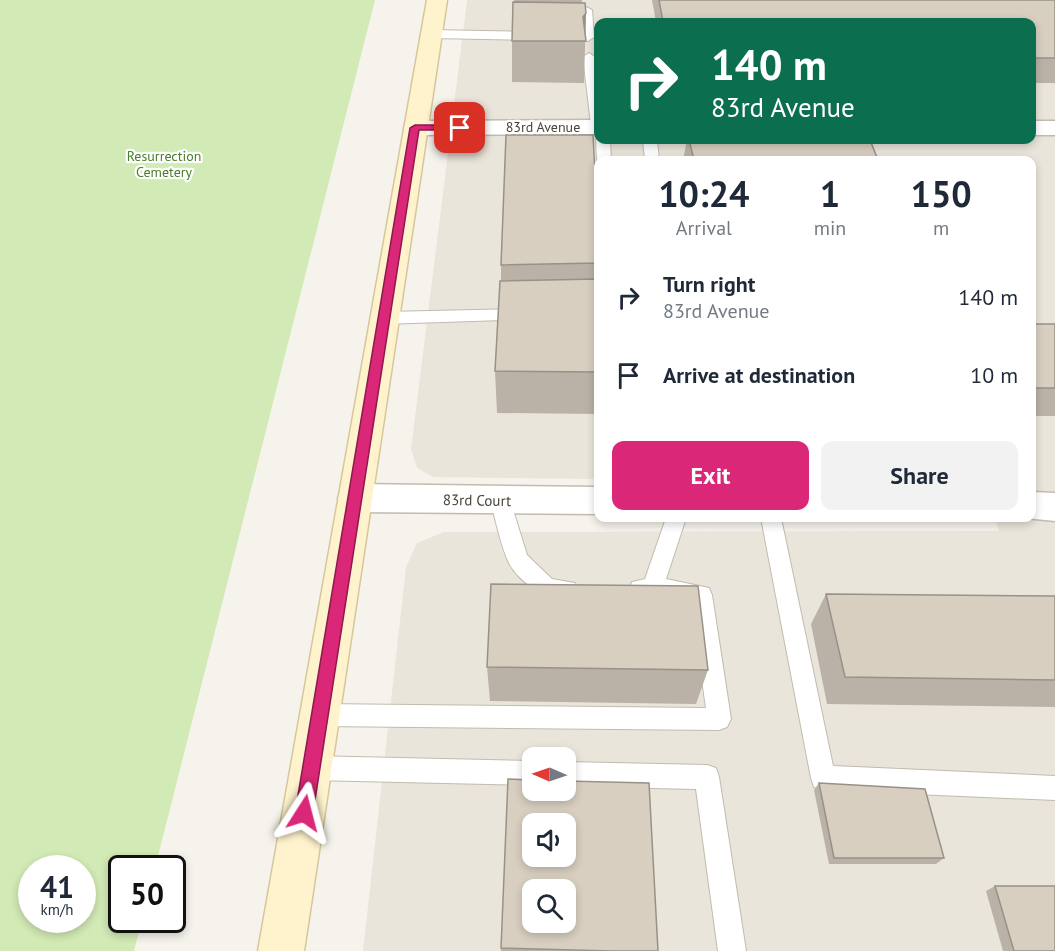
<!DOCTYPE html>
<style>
:root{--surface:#fff;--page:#f2f2f3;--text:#1f2937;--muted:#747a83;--accent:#db2777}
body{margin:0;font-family:"PT Sans",sans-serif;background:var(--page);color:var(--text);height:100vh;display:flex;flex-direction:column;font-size:22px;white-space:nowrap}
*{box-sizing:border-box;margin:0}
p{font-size:20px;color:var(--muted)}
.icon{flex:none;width:33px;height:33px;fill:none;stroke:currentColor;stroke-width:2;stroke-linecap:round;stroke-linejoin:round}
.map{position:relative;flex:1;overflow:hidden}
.details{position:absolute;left:594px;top:156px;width:442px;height:366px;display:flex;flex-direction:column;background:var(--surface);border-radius:12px;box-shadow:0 3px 9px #0003}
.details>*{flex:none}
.banner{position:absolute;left:594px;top:18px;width:442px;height:126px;border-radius:12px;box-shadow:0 3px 9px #0003;background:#0b6e4f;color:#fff;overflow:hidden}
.needle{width:39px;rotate:272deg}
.controls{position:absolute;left:522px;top:747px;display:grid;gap:12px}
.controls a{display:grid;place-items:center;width:54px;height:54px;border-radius:12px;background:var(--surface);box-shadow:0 3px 9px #0003;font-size:30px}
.speed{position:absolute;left:18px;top:855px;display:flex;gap:12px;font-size:30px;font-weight:700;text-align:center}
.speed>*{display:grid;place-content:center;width:78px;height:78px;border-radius:50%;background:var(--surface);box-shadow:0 3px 9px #0003;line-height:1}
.speed small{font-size:15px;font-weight:400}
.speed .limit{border:3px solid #111;border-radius:9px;background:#fff;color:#111}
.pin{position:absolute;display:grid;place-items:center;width:51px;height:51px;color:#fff;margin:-26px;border-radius:12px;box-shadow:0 3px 9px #0006}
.me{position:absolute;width:66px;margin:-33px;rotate:9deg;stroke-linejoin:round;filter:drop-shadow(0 0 4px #0008)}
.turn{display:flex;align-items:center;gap:21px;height:126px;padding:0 18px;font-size:27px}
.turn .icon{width:78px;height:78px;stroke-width:2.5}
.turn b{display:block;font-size:42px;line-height:51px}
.eta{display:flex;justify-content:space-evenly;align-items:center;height:102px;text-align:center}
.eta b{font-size:36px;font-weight:700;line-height:42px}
.primary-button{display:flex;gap:12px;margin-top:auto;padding:12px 18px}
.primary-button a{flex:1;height:69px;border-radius:12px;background:var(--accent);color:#fff;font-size:24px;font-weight:700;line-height:69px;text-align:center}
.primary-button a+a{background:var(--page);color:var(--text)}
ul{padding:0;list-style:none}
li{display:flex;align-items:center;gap:18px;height:78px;padding:0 18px}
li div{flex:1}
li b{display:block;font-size:22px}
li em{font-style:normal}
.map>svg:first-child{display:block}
.residential{fill:#eae5da;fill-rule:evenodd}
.green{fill:#d2eab5;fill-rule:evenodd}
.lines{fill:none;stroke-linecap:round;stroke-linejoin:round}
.service-casing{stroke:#c2bbae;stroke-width:2}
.minor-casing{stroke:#c2bbae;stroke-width:3}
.secondary-casing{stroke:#d6c79b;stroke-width:3}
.service{fill:#fff;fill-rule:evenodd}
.minor{fill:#fff;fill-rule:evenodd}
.secondary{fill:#fff3cd;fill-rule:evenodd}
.wall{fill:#bab2a6}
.shaded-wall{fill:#979187}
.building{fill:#d8cfc1;stroke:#979187;stroke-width:1.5;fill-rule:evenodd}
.route{fill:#db2777;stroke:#8e194d;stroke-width:1.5}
.labels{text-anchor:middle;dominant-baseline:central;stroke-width:4.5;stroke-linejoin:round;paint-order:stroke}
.far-street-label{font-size:14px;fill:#4b4439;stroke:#fff}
.far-park-label{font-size:14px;fill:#4a7f2a;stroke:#fff}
.street-label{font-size:15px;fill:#4b4439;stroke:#fff}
</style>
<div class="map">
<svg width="1055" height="951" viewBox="0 0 1055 951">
<rect width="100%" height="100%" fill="#f6f3ec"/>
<!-- residential -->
<path class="residential" d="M467 0H1055V951H363L406 567 417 543 444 532 999 531 995 518H1032V160H598V479L433 477 417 468 411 449ZM598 22H1032V140H598ZM532 758H566V790H532ZM532 824H566V856H532ZM532 890H566V922H532Z"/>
<!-- green -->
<path class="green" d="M0 0H375L155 868H122V920H142L134 951H0ZM32 868H82V920H32Z"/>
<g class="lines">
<defs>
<path id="service" d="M586 7 592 10 594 37 588 41 431 38 425 34 431 30 582 33 580 10Z
M589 53 595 57 598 80V128L591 124 583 57Z
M598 137V140H610L611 160 598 162 597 160 596 140Z
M643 140H657L659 160H645Z
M523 309 529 311 531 315 529 319 384 324 378 322 376 318 378 314 384 312Z
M500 492 507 494 510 500 527 555 552 579 575 583 578 590 575 597C552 605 519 583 509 563 500 544 496 520 490 500L493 494Z
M666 518H686L666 579 709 588 712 595 731 719 727 727 719 730 319 726 311 723 307 715 311 707 319 704 706 708 691 603 653 595 640 598 632 596 629 589 632 582 645 579Z
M761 518H781L833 766 1055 776V800L823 790 814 787 811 778Z
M311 756 532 761V785L311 780 302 777 299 768 302 759Z
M566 762 707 765 716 768 719 777 746 951H718L696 789 566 786Z"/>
<path id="minor" d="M598 120V134L415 135 407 133 404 128 407 123 415 121Z
M1032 121H1055V135H1032Z
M355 484 598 487V514L355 512 343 508 338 498 343 488Z
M1032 492 1055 493V521L1025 518H1032Z"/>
<path id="secondary" d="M427 0H447L304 951H258Z"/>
</defs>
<!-- service casing -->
<use href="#service" class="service-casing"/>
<!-- minor casing -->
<use href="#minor" class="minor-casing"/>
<!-- secondary casing -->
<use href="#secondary" class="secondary-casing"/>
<!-- service -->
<use href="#service" class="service"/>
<!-- minor -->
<use href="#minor" class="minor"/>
<!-- secondary -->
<use href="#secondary" class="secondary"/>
</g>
<!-- wall -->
<path class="wall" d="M514 0H582V3L586 13 584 83 512 82V41Z
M652 0H1055V83H1032V22H656Z
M687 140H870L878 160H683Z
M598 231V414L497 413 495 371 501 281V265Z
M1032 324H1055V416H1032Z
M826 594 1055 596V707L827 704 811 624Z
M487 667 708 670 696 704 490 701Z
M819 783 944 858 936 864H829L814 790Z
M995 886 1055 951H1003L986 891Z
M501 948 658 951H501Z"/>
<!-- shaded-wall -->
<path class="shaded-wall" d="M586 13 585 41 583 17Z"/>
<!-- building -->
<path class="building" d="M659 0H1055V58H1032V22H663Z
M513 2 585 3 586 13 583 17 586 41H512Z
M506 135H593L598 231V263L501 265Z
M689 140H870L878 160H694Z
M598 279V372L495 371 500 281Z
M1032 324H1055V388H1032Z
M491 584 698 586 708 670 487 667Z
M826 594 1055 596V680L845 677Z
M508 779 532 780V790H566V781L649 783 658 951H612L501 948ZM532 824H566V856H532ZM532 890H566V922H532Z
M819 783 925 789 944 858H834Z
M995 886H1055V951H1014Z"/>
<!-- route -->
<path class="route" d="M415 125H460L465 128 460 130H419L313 813 310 820 304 822 297 820 295 813 410 128Z"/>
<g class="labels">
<!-- far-street labels -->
<g class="far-street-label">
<text x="543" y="127">83rd Avenue</text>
</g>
<!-- far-park labels -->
<g class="far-park-label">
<text x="164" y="156">Resurrection<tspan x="164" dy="16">Cemetery</tspan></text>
</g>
<!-- street labels -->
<g class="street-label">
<text transform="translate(477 500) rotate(1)">83rd Court</text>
</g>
</g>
</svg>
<div class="controls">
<a><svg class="needle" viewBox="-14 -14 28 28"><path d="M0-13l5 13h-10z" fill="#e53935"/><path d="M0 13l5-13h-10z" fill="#747a83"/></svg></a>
<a><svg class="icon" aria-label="sound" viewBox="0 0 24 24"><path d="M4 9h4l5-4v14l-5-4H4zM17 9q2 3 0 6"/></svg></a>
<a><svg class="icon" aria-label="search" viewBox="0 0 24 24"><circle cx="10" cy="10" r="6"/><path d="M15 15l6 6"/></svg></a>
</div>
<div class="speed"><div>41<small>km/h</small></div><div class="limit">50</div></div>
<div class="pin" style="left:460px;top:128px;background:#d93025"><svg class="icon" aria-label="arrive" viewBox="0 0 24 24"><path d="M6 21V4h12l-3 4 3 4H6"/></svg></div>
<svg class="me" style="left:304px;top:813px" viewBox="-20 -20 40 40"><path d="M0-17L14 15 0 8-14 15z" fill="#db2777" stroke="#fff" stroke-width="4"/></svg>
<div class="banner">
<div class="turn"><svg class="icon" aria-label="right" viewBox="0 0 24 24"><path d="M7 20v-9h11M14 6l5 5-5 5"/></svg><div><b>140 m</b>83rd Avenue</div></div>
</div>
<section class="details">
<div class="eta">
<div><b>10:24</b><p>Arrival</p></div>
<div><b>1</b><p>min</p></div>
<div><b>150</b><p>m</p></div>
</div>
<ul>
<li><svg class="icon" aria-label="right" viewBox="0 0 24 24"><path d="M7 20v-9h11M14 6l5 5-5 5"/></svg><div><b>Turn right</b><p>83rd Avenue</p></div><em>140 m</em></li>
<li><svg class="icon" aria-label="arrive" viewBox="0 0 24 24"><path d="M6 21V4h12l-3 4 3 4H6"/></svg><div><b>Arrive at destination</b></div><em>10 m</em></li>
</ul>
<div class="primary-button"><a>Exit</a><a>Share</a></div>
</section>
</div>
